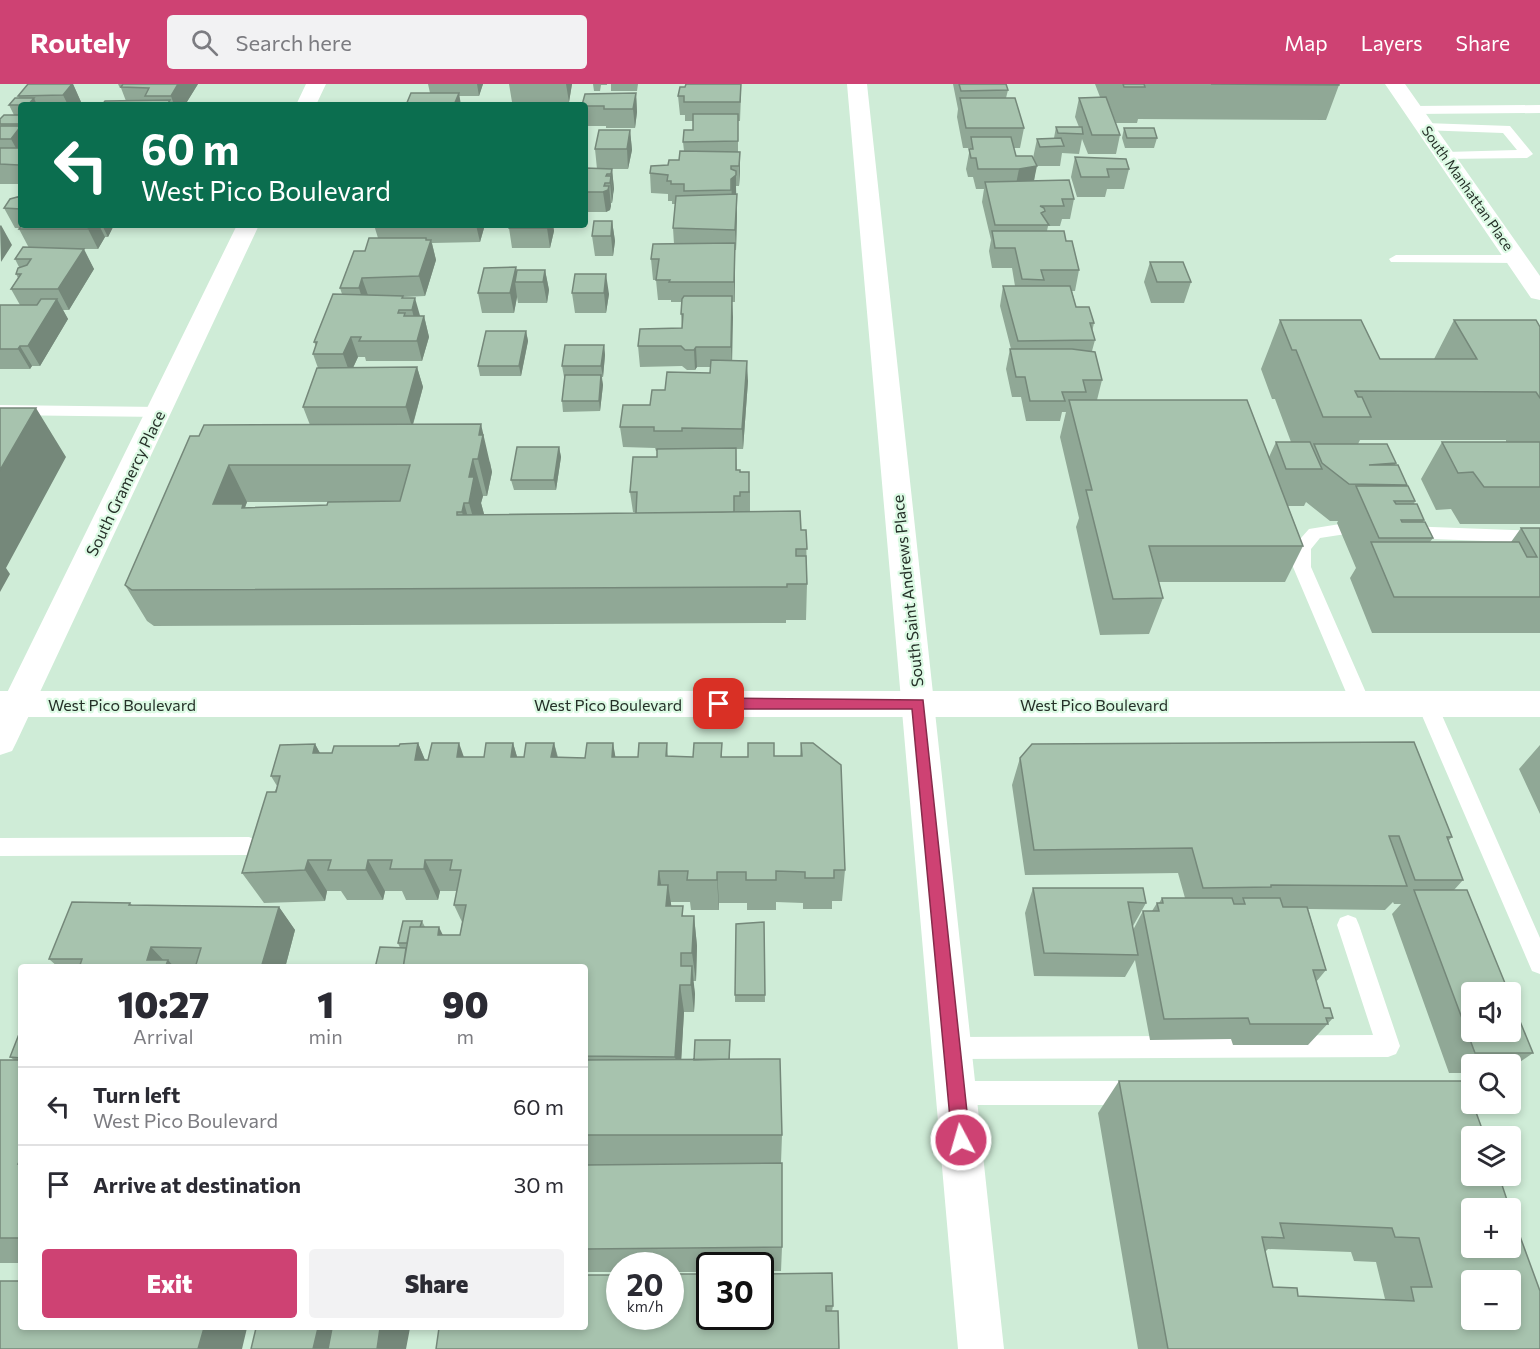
<!DOCTYPE html>
<meta charset="utf-8">
<style>
:root{--surface:#fff;--page:#f2f2f3;--text:#2b2b33;--muted:#7c7c81;--line:#e1e1e2;--accent:#ce4273}
body{margin:0;font-family:Commissioner,sans-serif;background:var(--page);color:var(--text);height:100vh;display:flex;flex-direction:column;font-size:22px;white-space:nowrap}
*{box-sizing:border-box;margin:0}
p{font-size:20px;color:var(--muted)}
.icon{flex:none;width:33px;height:33px;fill:none;stroke:currentColor;stroke-width:2;stroke-linecap:round;stroke-linejoin:round}
.map{position:relative;flex:1;overflow:hidden}
.details{position:absolute;left:18px;top:880px;width:570px;height:366px;display:flex;flex-direction:column;background:var(--surface);border-radius:6px;box-shadow:0 3px 9px #0003}
.details>*{flex:none}
.guide{position:absolute;left:18px;top:18px;width:570px;height:126px;border-radius:6px;box-shadow:0 3px 9px #0003;background:#0b6e4f;color:#fff;overflow:hidden}
.buttons{position:absolute;left:1461px;top:898px;display:grid;gap:12px}
.buttons a{display:grid;place-items:center;width:60px;height:60px;border-radius:6px;background:var(--surface);box-shadow:0 3px 9px #0003;font-size:30px}
.speed{position:absolute;left:606px;top:1168px;display:flex;gap:12px;font-size:30px;font-weight:700;text-align:center}
.speed>*{display:grid;place-content:center;width:78px;height:78px;border-radius:50%;background:var(--surface);box-shadow:0 3px 9px #0003;line-height:1}
.speed small{font-size:15px;font-weight:400}
.speed .limit{border:3px solid #111;border-radius:9px;background:#fff;color:#111}
.pin{position:absolute;display:grid;place-items:center;width:51px;height:51px;color:#fff;margin:-26px;border-radius:12px;box-shadow:0 3px 9px #0006}
.me{position:absolute;width:66px;margin:-33px;rotate:354deg;stroke-linejoin:round;filter:drop-shadow(0 0 4px #0008)}
.turn{display:flex;align-items:center;gap:21px;height:126px;padding:0 24px;font-size:27px}
.turn .icon{width:78px;height:78px;stroke-width:2.5}
.turn b{display:block;font-size:42px;line-height:51px}
.eta{display:flex;justify-content:space-evenly;align-items:center;height:102px;text-align:center}
.eta b{font-size:36px;font-weight:800;line-height:42px}
.button{display:flex;gap:12px;margin-top:auto;padding:12px 24px}
.button a{flex:1;height:69px;border-radius:6px;background:var(--accent);color:#fff;font-size:24px;font-weight:800;line-height:69px;text-align:center}
.button a+a{background:var(--page);color:var(--text)}
ul{padding:0;list-style:none}
li{display:flex;align-items:center;gap:18px;height:78px;padding:0 24px;border-top:2px solid var(--line)}
li div{flex:1}
li b{display:block;font-size:22px}
li em{font-style:normal}
header{display:flex;align-items:center;gap:36px;box-sizing:border-box;height:84px;padding:0 30px;background:var(--accent);color:#fff}
header strong{font-size:28px}
nav{display:flex;gap:33px;margin-inline-start:auto;font-size:21px}
.search{width:420px;height:54px;background:var(--page);display:flex;align-items:center;gap:15px;box-sizing:border-box;padding:0 21px;border-radius:6px;color:var(--muted);font-size:22px}
.map>svg:first-child{display:block}
.lines{fill:none;stroke-linecap:round;stroke-linejoin:round}
.lane{fill:#fff;fill-rule:evenodd}
.street{fill:#fff;fill-rule:evenodd}
.secondary{fill:#fff;fill-rule:evenodd}
.wall{fill:#90a896;fill-rule:evenodd}
.shaded-wall{fill:#75887a}
.building{fill:#a7c3ae;stroke:#75887a;stroke-width:1.5;fill-rule:evenodd}
.route{fill:#ce4273;stroke:#862b4b;stroke-width:1.5}
.labels{text-anchor:middle;dominant-baseline:central;stroke-width:4.5;stroke-linejoin:round;paint-order:stroke}
.far-street-label{font-size:14px;fill:#253028;stroke:#dcfae4}
.street-label{font-size:16px;fill:#253028;stroke:#dcfae4}
</style>
<header>
<strong>Routely</strong>
<div class="search"><svg class="icon" aria-label="search" viewBox="0 0 24 24"><circle cx="10" cy="10" r="6"/><path d="M15 15l6 6"/></svg>Search here</div>
<nav><a>Map</a><a>Layers</a><a>Share</a></nav>
</header>
<div class="map">
<svg width="1540" height="1265" viewBox="0 0 1540 1265">
<rect width="100%" height="100%" fill="#cfecd7"/>
<g class="lines">
<!-- lane -->
<path class="lane" d="M1540 21V29L1414 30 1408 26 1414 22Z
M1425 39 1510 42 1533 70 1527 74 1442 75 1440 72 1442 69 1446 68 1517 66 1503 49 1421 46 1419 43Z
M1396 171H1517L1524 175 1517 179 1391 178 1389 175Z
M0 321 160 323 168 328 160 333 0 331Z
M1340 440 1346 442 1349 446 1346 450 1320 454 1311 465V483L1371 620 1368 625 1361 628 1354 625 1351 620 1293 483V463L1309 445Z
M1405 442 1540 447V459L1405 454 1399 452 1396 448 1399 444Z
M1427 612 1434 615 1437 620 1540 854V890L1532 887 1417 620 1420 615Z
M249 753 256 756 260 762 256 768 249 771 0 772V754Z
M1348 831 1356 834 1359 841 1400 962 1396 970 1388 973 951 975 943 972 939 964 943 956 951 953 1373 951 1337 841 1340 834Z
M956 997H1138L1147 1001 1150 1009 1147 1017 1138 1021H956L947 1017 944 1009 947 1001Z"/>
<!-- street -->
<path class="street" d="M306 0H326L316 21H296Z
M847 0H867L1004 1265H958Z
M1385 0H1405L1540 192V216L1531 214Z
M237 141H259L17 657 12 667 0 671V623Z"/>
<!-- secondary -->
<path class="secondary" d="M0 607H1540V633H0Z"/>
</g>
<!-- wall -->
<path class="wall" d="M73 0 81 18 79 21H21V100H0V35L14 31 9 21 19 14 18 12Z
M118 0H198L185 21H102L126 17 121 4H120Z
M428 0H483L479 12H459L430 9Z
M509 0H572L569 18H512Z
M593 0H607V1H601L600 7H594Z
M611 0H638L637 7H611Z
M953 0H1006L1008 6 1006 14 1024 44 1020 64H1014L1016 72 1033 74 1037 55 1054 54 1056 43H1079L1075 33 1079 14 1100 13 1095 0H1339V1L1326 36 1138 35 1137 39H1116L1108 18H1107L1120 51 1116 70H1088L1082 55 1079 70 1062 69 1060 82H1036L1034 97 1074 115 1070 135H1062L1060 142H1048L1047 147 1066 157 1079 186 1075 207H1072L1076 223 1094 239 1092 248 1095 256 1092 267 1102 296 1097 316 1269 373 1276 358H1291L1275 315H1272L1261 285 1280 236 1380 275H1434L1454 236 1540 243V440H1460L1451 425 1436 426 1421 395 1442 358H1506V356H1360L1358 360 1396 379 1395 381 1407 401 1406 402 1415 417 1414 420 1424 436 1423 438 1433 454 1430 458H1511L1521 444H1540V549H1372L1350 494 1356 484 1337 439 1338 437H1330L1306 418 1304 422H1288L1303 462 1285 498H1159L1163 514 1149 550 1100 551 1076 443 1079 434 1060 353 1066 328H1062L1060 337H1026L1021 313H1012L1006 285 1010 265H1011L1000 222 1003 202H1015L1012 184H992L989 167 991 156 982 118 984 105H976L973 93H968L966 85 970 64H963L957 33 958 25Z
M636 9 637 28 635 44H606V42H585V21Z
M741 11 740 37H738V68H740V87L739 102H736L737 130 736 166H735V218H732V277L748 297 743 365H736L737 386 740 388 750 408V428L801 446H806L807 500 806 536H786V539L154 542 147 537 125 501 199 352 310 341 303 323 318 284 313 270 316 262 314 258 342 210 340 204 365 167 378 154 374 141H483L484 144 480 158 432 159 436 176 425 212 403 213 420 232H424L429 253 422 277H366L365 273H358L353 284 417 283 423 303 413 341 490 378 492 388 487 412H483L481 419 484 430 636 429 633 428 630 408 657 373V367H656L655 364 623 363 620 343 650 321 665 306 710 289 711 283H697L695 286H687L682 282 640 283 638 262 682 244 681 230V218H671V216H658L656 196H653L651 175 674 160 673 144 675 120H672V117H668V110L651 109 650 89 679 76 684 67 683 58 693 46V37H685V31H680L678 12ZM247 418H328L327 421 245 424Z
M1124 44 1157 54 1154 64H1125L1122 54Z
M630 46 632 66 628 85H597L595 65Z
M1075 73 1129 85 1124 105H1107L1105 113H1077L1071 93Z
M585 84 612 85 614 105 612 119H611L610 126 606 128H585Z
M21 112V141H114L108 153H105L98 165H83L94 185 69 226H63L68 235 40 282H32L30 285H0V221H20L11 205 18 194 16 190 19 183 15 175 29 164 19 145 20 144H15L4 124Z
M612 137 615 157 613 172H595L592 152Z
M553 141 554 147 550 164H512L509 144Z
M1150 178 1191 198 1184 219H1151L1144 198Z
M516 183V188L545 186 549 206 547 219H518L517 213 514 229H482L478 209Z
M575 190 609 210 606 229H575L572 209Z
M526 247 528 257 521 292H480L478 282Z
M604 261 605 271 603 293H602L603 301 600 327 563 328 562 317 565 293H564L562 282Z
M559 363 561 373 556 406H514L511 396Z
M418 659 425 676 464 673H484L513 659 517 673H524L554 659 558 673 585 674 613 659 615 673H638L667 659 668 672 693 673 722 659V673L800 672 801 659 845 786 842 817H832V825H803V819L776 818V826H747V819H719V826H691L690 818H671V822L684 832H694L697 862 696 897H693L695 910 694 928H684L681 976H694L730 963V975L782 1051 781 1079 782 1163 781 1187H760V1182H710V1188H670V1182H620V1188H585V884L400 864 398 859 422 837 425 843 443 851H460L462 838 454 821 457 807H440L438 816H406L402 807H385L383 816H347L341 807H327L325 817 264 819 242 789 277 702 271 692 315 660 320 669H332Z
M1540 661V730L1519 685Z
M1020 674 1452 753 1448 757 1463 796 1454 806 1533 969 1510 985V981H1472V989H1449L1392 830 1401 820H1394L1393 818 1385 826 1308 825 1326 886 1316 898 1324 924 1333 934 1308 961H1233L1231 955 1150 956 1135 876 1125 893 1034 892 1025 829 1033 804 1146 819 1133 842V846L1143 827H1152L1157 819H1159L1162 814H1185L1178 789 1025 791 1012 701Z
M130 819 132 821 279 823 295 846 285 884H59L49 875Z
M764 838 765 918H735V911Z
M21 945V1179H0V976H14L10 973Z
M1119 997H1464L1540 1265H1138L1098 1029ZM1268 1165 1351 1168 1354 1177 1376 1178 1385 1215 1384 1216 1298 1212 1273 1203 1265 1168Z
M760 1190 833 1222 832 1227 839 1265Z"/>
<!-- shaded-wall -->
<path class="shaded-wall" d="M72 0H73L81 18 79 21H68L63 11Z
M178 0H198L185 21H174L171 12Z
M477 0H483L479 12Z
M566 0H572L569 18Z
M459 9 461 21H454Z
M636 9 637 28 635 44 633 25Z
M34 14 37 21H28Z
M21 42V73L11 55Z
M630 46 632 66 628 85 627 65Z
M740 68V87L739 102V82Z
M731 82 732 94 736 87V111L732 126Z
M1037 82 1033 101 1015 105 1019 85Z
M612 85 614 105 613 110 611 90Z
M611 92 613 112 612 119 610 99Z
M605 99 606 107 609 102 611 122 610 126 606 128 603 108Z
M737 110V130L736 166 735 146Z
M612 137 615 157 613 172 611 152Z
M1 141 12 161 1 178 0 142Z
M90 141H99L105 153 98 165 88 145Z
M102 141H114L108 153Z
M476 141H483L484 144 480 158Z
M548 141H553L554 147 550 164 547 144Z
M426 154 429 163 431 156 436 176 425 212 419 192Z
M735 159V218L734 198Z
M84 165 94 185 69 226 58 205Z
M516 183 518 198H515L517 213 514 229 510 209Z
M545 186 549 206 547 219 543 198Z
M606 190 609 210 606 229 604 209Z
M362 194 369 214 365 224 359 204Z
M732 212 733 233 732 283 731 263Z
M415 214 421 235 417 246 412 226Z
M57 215 68 235 40 282 28 262Z
M424 232 429 253 422 277 417 257Z
M526 247 528 257 521 292 519 282Z
M351 253 358 273 350 290 343 270Z
M604 261 605 271 603 293 601 282Z
M20 262 32 282 30 285 18 265Z
M696 263 697 283 695 286 694 266Z
M747 277 748 297 743 365 742 345Z
M417 283 423 303 412 343 406 323Z
M601 291 603 301 600 327 599 317Z
M36 324 66 373 6 484 10 490 0 508V386Z
M481 340 492 388 487 412 478 375 479 351Z
M559 363 561 373 556 406 554 396Z
M473 375 483 412 481 419 484 430 479 455 469 419V393Z
M229 381 247 418 245 423 261 457 213 420Z
M464 419 474 455 472 464 462 428Z
M418 659 432 693 415 676Z
M459 659 471 693 457 673Z
M513 659 523 693 511 673Z
M554 659 562 693 551 673Z
M613 659 619 693 612 673Z
M315 660 333 693 313 669Z
M308 776 327 807 325 817 305 786Z
M368 776 385 807 383 816 366 786Z
M425 776 440 807 438 816 424 785Z
M659 787 664 818 658 801Z
M717 788 719 819V826L717 796Z
M668 801 673 832 666 822Z
M279 823 295 846 285 884H261Z
M694 832 697 862 696 897 692 869Z
M439 843 453 872 438 851Z
M151 863 167 880 168 876 175 884H154L147 876Z
M692 882 695 910 694 928 691 901Z
M680 901 684 928 680 998 675 973Z
M204 1244H247L242 1265H198Z
M318 1244H352L348 1265H313Z
M380 1244H410L406 1265H377Z"/>
<!-- building -->
<path class="building" d="M28 0H72L63 11 18 12Z
M123 0H178L171 12H145L149 4 121 3Z
M686 0H741L740 18H684V12H678L680 3H685Z
M959 0H1006L1008 6 961 7Z
M1123 0H1144L1145 3H1124Z
M1211 0H1339V1Z
M411 9H459L454 21H406Z
M636 9 633 25H604V22H585V21H582L585 10Z
M1106 13 1120 51H1092L1079 14Z
M15 14H34L28 21H9Z
M960 14H1015L1024 44H966Z
M170 16 167 21H102L105 17Z
M21 30V40H0V35L4 31H20Z
M693 30H738V57L683 58 684 46H693Z
M0 42H21L11 55H0Z
M1056 43H1082L1083 50 1058 49Z
M1124 44H1154L1157 54H1127Z
M599 46H630L627 65H595Z
M971 53H1011L1016 72H1032L1037 82 1019 85H978L976 74H971L969 65H973Z
M1061 54 1064 62 1040 63 1037 55Z
M0 64H21V78L19 81 0 80Z
M680 67 740 68 739 82H731V85L736 87V91L731 95V106L684 107V100H671V97H667L668 91 650 89 651 82 668 81 669 76H679Z
M1075 73 1126 75 1129 85H1107L1109 93H1081Z
M585 84 612 85 611 90H607L606 92H611L610 99H605L604 102H609L608 106 603 108H585Z
M1069 96 1074 115H1062L1064 122H1040L1044 124 1045 127 1041 129 1049 141H995L985 98Z
M737 110 735 146 673 144 676 112Z
M21 112V125L4 124 10 115Z
M594 137H612L611 152H592Z
M22 141H90L88 145H19Z
M509 141H548L547 144H509Z
M992 147H1064L1066 157H1072L1079 186H1041L1044 196 1022 195 1015 164H995Z
M369 154H426V156H431L419 192 362 194 359 204H340L354 167H365Z
M735 159 734 198H669L670 196H656L659 175H651L653 160Z
M23 163 84 165 58 205H11L21 190H16L18 184 27 181 31 175H15Z
M1150 178H1183L1191 198H1157Z
M516 183 510 209H478L484 184Z
M517 186H545L543 198H515Z
M575 190H606L604 209H572Z
M1003 202H1070L1076 223H1089L1094 239H1090L1095 256 1018 257Z
M333 210 403 212 402 214H415L412 226H399L398 229H405L404 232H424L417 257H359L361 253H351L343 270H313L317 258H314Z
M684 212H732L731 263H696L694 266H685L681 262H638L640 245 682 244 683 230H681L682 215Z
M41 215H57L28 262H20L18 265H0V221H37Z
M1280 236H1361L1380 275H1477L1454 236H1536L1540 243V314L1536 308 1355 307 1358 313H1362L1371 333H1323L1296 266H1292Z
M486 247H526L519 282H478Z
M565 261H604L601 282H562Z
M1010 265H1072L1095 268 1102 296H1083L1086 308H1062L1065 317H1030L1025 293H1016Z
M711 276 747 277 742 345 682 344V347H654V343H620L623 321H650L652 306H665L667 288 710 289Z
M417 283 406 323H303L317 284Z
M565 291H601L599 317H562Z
M1069 316H1247L1303 462H1149L1163 514 1113 515 1086 406H1092Z
M0 324H36L0 386Z
M481 340 479 351H483L478 375H473L469 393H474L469 419H464L462 428H457V431L800 427 801 446H806L807 465H796V472H806L807 500H787V503L132 506 125 501 190 352H199L204 341ZM229 381H410L400 417 328 418 327 421 242 424 243 420H213Z
M1276 358H1310L1322 385H1286Z
M1442 358H1540V403H1484L1473 388 1458 389Z
M1314 360H1387L1396 379 1369 381H1398L1407 401 1349 400 1322 379Z
M517 363H559L554 396H511Z
M736 364V386H740V388H749V408H740V412H734V428L636 429 637 408H630L633 373H657V365Z
M1356 402H1408L1415 417H1394L1396 420H1417L1424 436H1401L1402 438H1425L1433 454H1379Z
M1521 444H1540V513H1394L1371 458H1519L1527 473H1537Z
M1414 658 1452 753H1447L1463 796H1415L1399 752H1389L1407 802 1271 801V803L1203 804 1192 764 1034 766 1020 674 1032 660Z
M418 659 415 676H428L432 659H459L457 673H484L486 659H513L511 673H524L526 659H554L551 673 585 674 587 659H613L612 673H638L639 659H667L666 672 693 673 694 659H722L721 673H748V659H774V672H802L801 659H813L841 681 845 786H834V794H805V788L776 787V796H746V788H717V796H687L688 787H659L658 801H668L666 822H683L682 832H694L692 869H681V882H692L691 901H680L675 973 585 972V884H403L410 843H439L438 851H460L466 821H454L461 786H450L452 776H425L424 785H390L392 776H368L366 786H328L331 776H308L305 786 242 789 267 708H276L280 692H271L280 661 315 660 313 669H332L334 662H399L400 660Z
M1033 804H1143L1146 819 1128 818 1138 871 1044 869Z
M1414 806H1467L1509 909H1472V948H1510V913L1533 969H1475Z
M1162 814H1232L1234 820H1245L1243 814H1280L1283 823H1307L1326 886H1313L1324 924H1330L1333 934H1326L1328 940H1250L1248 934 1164 935 1143 827H1159L1157 819H1163Z
M72 818 130 819 129 821 279 823 261 884H195L201 864 151 863 147 876H168L165 884H79L82 875H49Z
M403 837H422L420 843H410L407 859H398Z
M764 838 765 911H735L736 840Z
M380 863 406 864 403 884H375Z
M21 945V974L10 973Z
M695 956H730L729 975 694 976Z
M780 975 782 1051H585V976Z
M0 976H21V1074L18 1080H21V1154H0Z
M1119 997H1464L1472 1017V1020H1473L1485 1053H1472V1092H1499L1510 1125H1472V1164H1510V1125L1540 1207V1265H1168ZM1280 1139 1392 1144 1395 1153 1419 1154 1432 1203H1411L1414 1217 1298 1212 1297 1204 1273 1203 1262 1153 1284 1154ZM1472 1197H1510V1236H1472Z
M782 1079V1163L585 1165V1081Z
M832 1189 833 1222H826V1227H838L839 1265H436L439 1244H585V1191H620V1233H670V1190H710V1233H760V1190Z
M0 1197H21V1244H204L198 1265H0Z
M256 1244H318L313 1265H251Z
M332 1244H380L377 1265H328Z"/>
<!-- route -->
<path class="route" d="M719 614 923 616 970 1056 967 1062 961 1064 955 1062 952 1056 912 625H719L712 620Z"/>
<g class="labels">
<!-- far-street labels -->
<g class="far-street-label">
<text transform="translate(1468 104) rotate(55)">South Manhattan Place</text>
</g>
<!-- street labels -->
<g class="street-label">
<text transform="translate(125 399) rotate(-64)">South Gramercy Place</text>
<text transform="translate(907 507) rotate(-96)">South Saint Andrews Place</text>
<text x="122" y="620">West Pico Boulevard</text>
<text x="608" y="620">West Pico Boulevard</text>
<text x="1094" y="620">West Pico Boulevard</text>
</g>
</g>
</svg>
<div class="buttons">
<a><svg class="icon" aria-label="sound" viewBox="0 0 24 24"><path d="M4 9h4l5-4v14l-5-4H4zM17 9q2 3 0 6"/></svg></a>
<a><svg class="icon" aria-label="search" viewBox="0 0 24 24"><circle cx="10" cy="10" r="6"/><path d="M15 15l6 6"/></svg></a>
<a><svg class="icon" aria-label="layers" viewBox="0 0 24 24"><path d="M12 4l9 5-9 5-9-5zM3 14l9 5 9-5"/></svg></a>
<a>+</a>
<a>−</a>
</div>
<div class="speed"><div>20<small>km/h</small></div><div class="limit">30</div></div>
<div class="pin" style="left:719px;top:620px;background:#d93025"><svg class="icon" aria-label="arrive" viewBox="0 0 24 24"><path d="M6 21V4h12l-3 4 3 4H6"/></svg></div>
<svg class="me" style="left:961px;top:1056px" viewBox="-20 -20 40 40"><circle r="17" fill="#ce4273" stroke="#fff" stroke-width="3"/><path d="M0-11L8 9 0 5-8 9z" fill="#fff"/></svg>
<div class="guide">
<div class="turn"><svg class="icon" aria-label="left" viewBox="0 0 24 24"><path d="M17 20v-9H6M10 6l-5 5 5 5"/></svg><div><b>60 m</b>West Pico Boulevard</div></div>
</div>
<section class="details">
<div class="eta">
<div><b>10:27</b><p>Arrival</p></div>
<div><b>1</b><p>min</p></div>
<div><b>90</b><p>m</p></div>
</div>
<ul>
<li><svg class="icon" aria-label="left" viewBox="0 0 24 24"><path d="M17 20v-9H6M10 6l-5 5 5 5"/></svg><div><b>Turn left</b><p>West Pico Boulevard</p></div><em>60 m</em></li>
<li><svg class="icon" aria-label="arrive" viewBox="0 0 24 24"><path d="M6 21V4h12l-3 4 3 4H6"/></svg><div><b>Arrive at destination</b></div><em>30 m</em></li>
</ul>
<div class="button"><a>Exit</a><a>Share</a></div>
</section>
</div>
